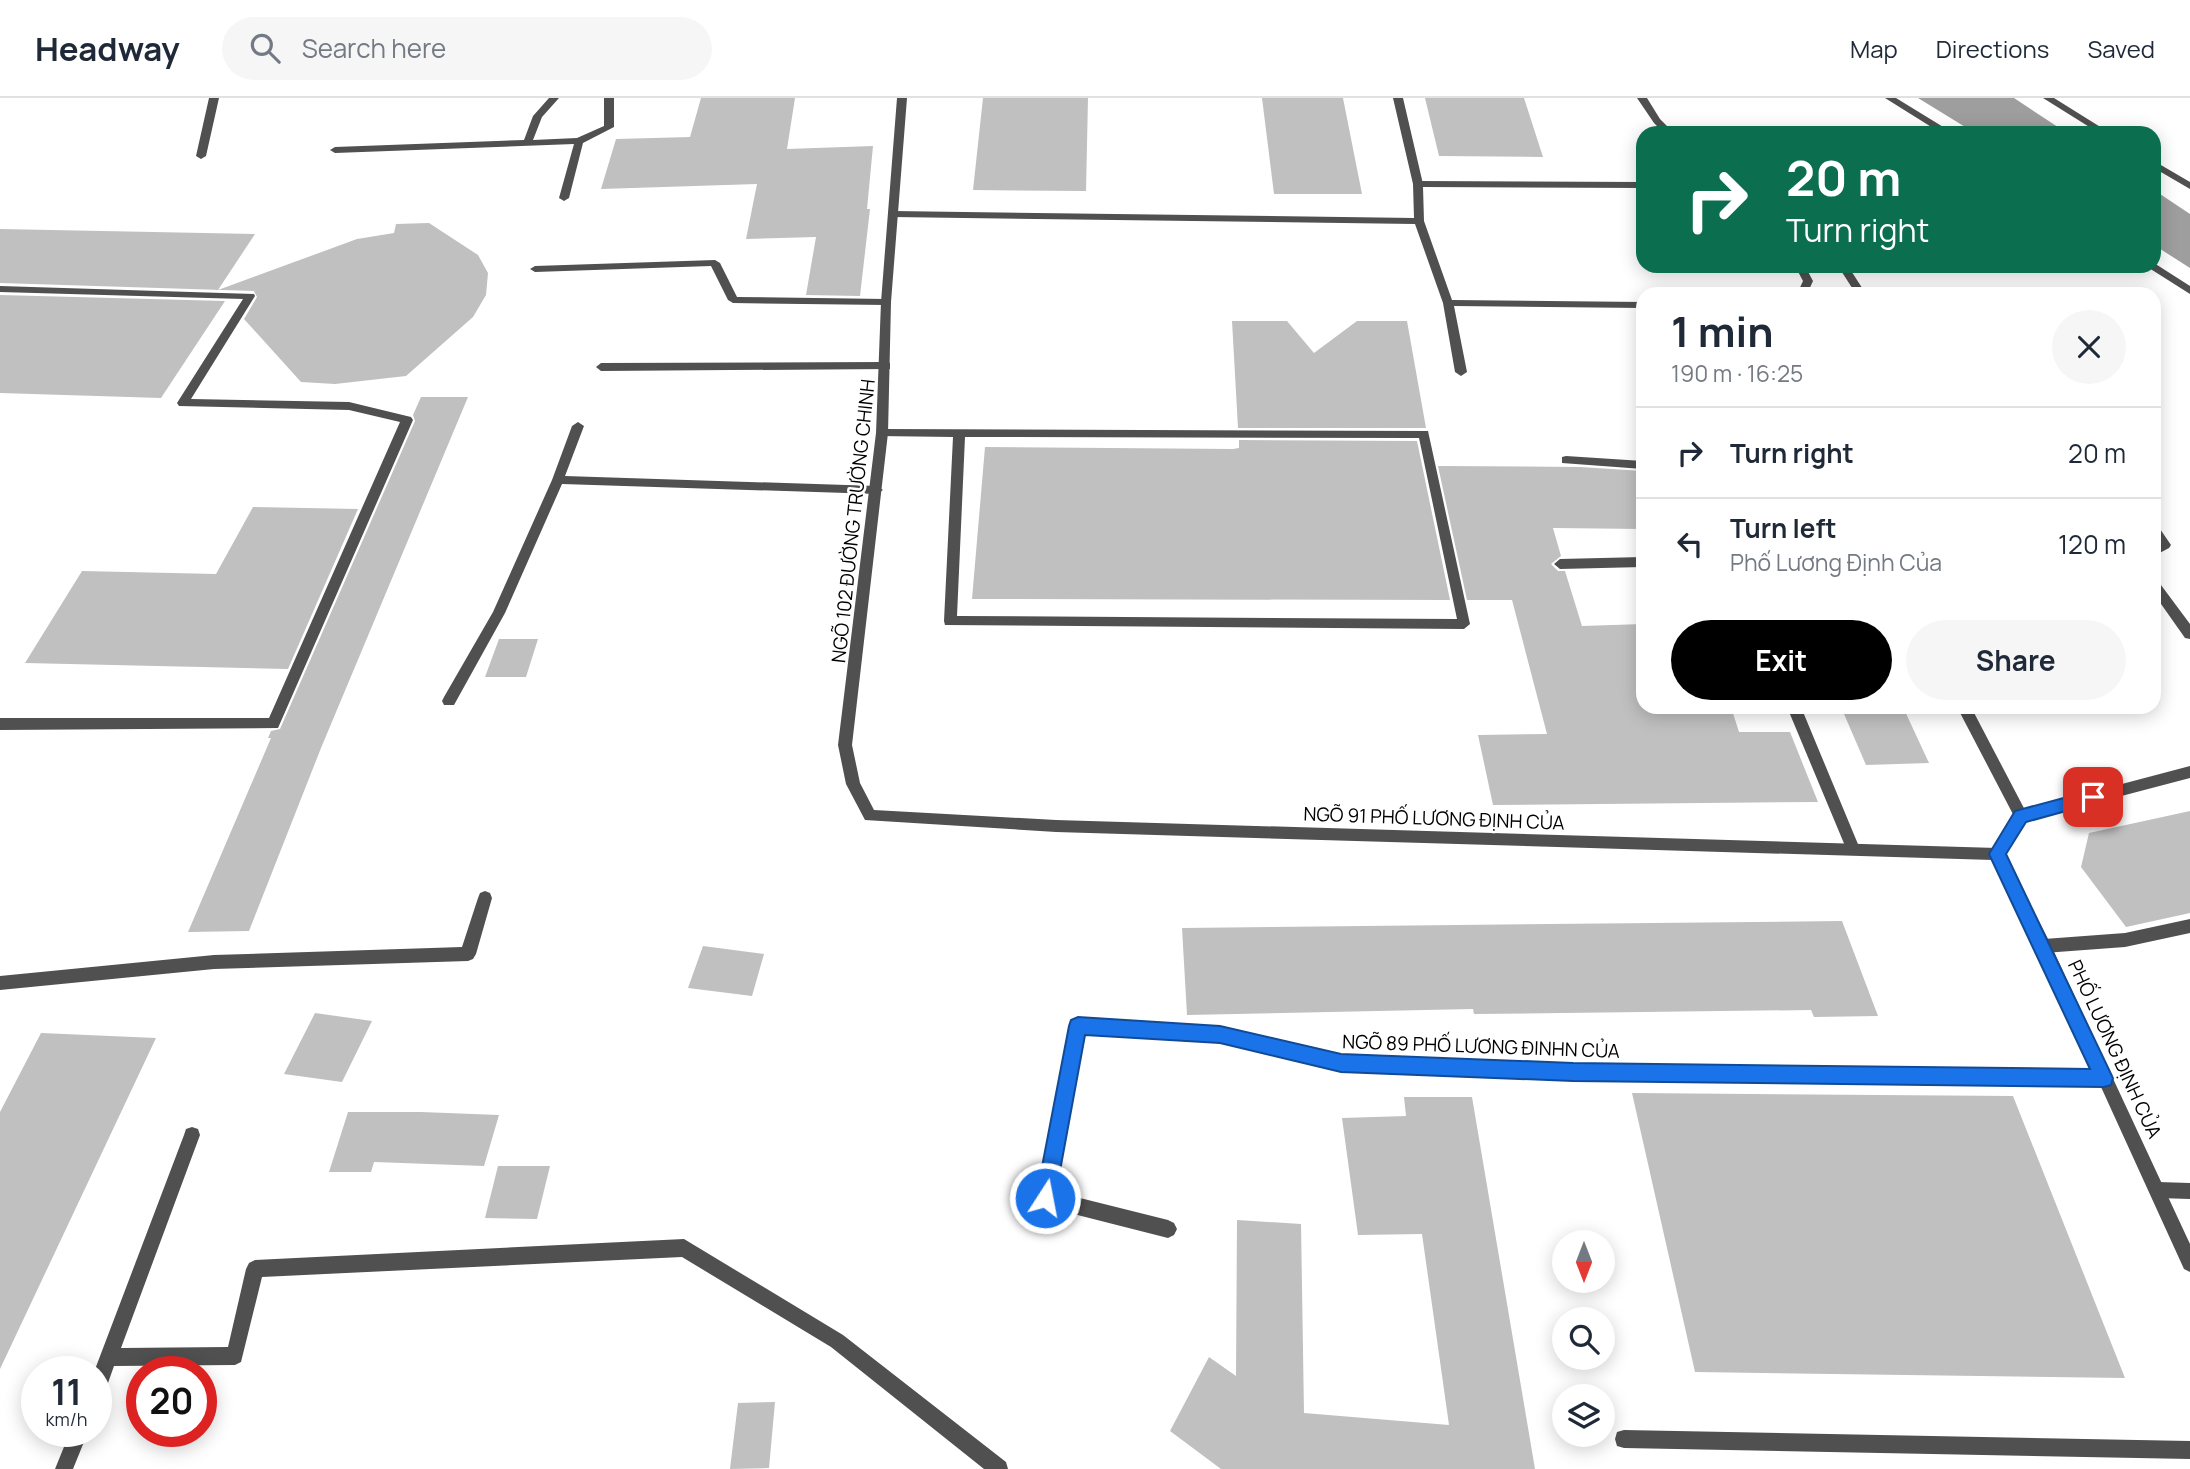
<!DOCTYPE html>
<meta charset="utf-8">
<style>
:root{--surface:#fff;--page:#f6f6f7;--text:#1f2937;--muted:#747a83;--line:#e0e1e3;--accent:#000}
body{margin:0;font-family:Manrope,sans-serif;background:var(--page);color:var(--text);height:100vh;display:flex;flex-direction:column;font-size:26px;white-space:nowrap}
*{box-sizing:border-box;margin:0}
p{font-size:23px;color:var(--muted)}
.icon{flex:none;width:38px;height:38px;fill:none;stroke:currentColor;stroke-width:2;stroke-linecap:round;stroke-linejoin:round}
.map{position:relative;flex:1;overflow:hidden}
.panel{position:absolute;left:1636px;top:189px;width:525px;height:427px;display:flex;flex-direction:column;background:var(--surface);border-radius:21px;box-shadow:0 4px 18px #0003}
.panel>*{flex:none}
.guide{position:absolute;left:1636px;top:28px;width:525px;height:147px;border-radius:21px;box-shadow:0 4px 18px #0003;background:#0b6e4f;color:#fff;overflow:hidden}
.needle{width:46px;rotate:180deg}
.fabs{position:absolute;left:1552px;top:1132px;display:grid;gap:14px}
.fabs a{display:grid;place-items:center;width:63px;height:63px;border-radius:50%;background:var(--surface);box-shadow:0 4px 18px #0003;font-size:35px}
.speed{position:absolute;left:21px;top:1258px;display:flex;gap:14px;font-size:35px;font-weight:700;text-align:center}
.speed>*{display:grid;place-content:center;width:91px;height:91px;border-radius:50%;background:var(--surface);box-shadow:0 4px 18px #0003;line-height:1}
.speed small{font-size:18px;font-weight:400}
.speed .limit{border:10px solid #d22;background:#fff;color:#111}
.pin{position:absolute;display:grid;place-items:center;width:60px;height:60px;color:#fff;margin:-30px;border-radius:14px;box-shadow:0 4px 10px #0006}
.me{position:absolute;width:77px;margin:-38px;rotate:11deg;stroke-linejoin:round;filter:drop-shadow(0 0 5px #0008)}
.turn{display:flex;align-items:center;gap:24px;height:147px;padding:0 35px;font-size:32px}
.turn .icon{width:91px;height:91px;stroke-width:2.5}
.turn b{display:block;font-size:49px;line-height:60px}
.round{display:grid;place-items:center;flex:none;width:74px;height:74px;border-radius:37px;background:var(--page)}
.summary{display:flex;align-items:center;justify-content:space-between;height:119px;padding:0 35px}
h1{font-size:42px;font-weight:700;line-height:52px}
.button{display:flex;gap:14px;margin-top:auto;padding:14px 35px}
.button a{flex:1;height:80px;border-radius:42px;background:var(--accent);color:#fff;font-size:28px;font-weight:700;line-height:80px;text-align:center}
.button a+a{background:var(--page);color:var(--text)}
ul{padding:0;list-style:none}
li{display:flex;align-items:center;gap:21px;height:91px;padding:0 35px;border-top:2px solid var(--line)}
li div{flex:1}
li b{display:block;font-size:26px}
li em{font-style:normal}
header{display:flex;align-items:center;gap:42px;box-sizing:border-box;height:98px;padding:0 35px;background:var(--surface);border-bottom:2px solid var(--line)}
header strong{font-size:33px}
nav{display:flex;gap:38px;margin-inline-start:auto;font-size:24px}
.search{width:490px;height:63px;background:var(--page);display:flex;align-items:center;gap:18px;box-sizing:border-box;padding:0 24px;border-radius:38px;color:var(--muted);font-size:26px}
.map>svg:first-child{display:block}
.water{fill:#9e9e9e}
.building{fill:#c0c0c0}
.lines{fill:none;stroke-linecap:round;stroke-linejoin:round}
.service{fill:#505050;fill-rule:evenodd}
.minor{fill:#505050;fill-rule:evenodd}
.tertiary{fill:#505050;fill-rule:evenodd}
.route{fill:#1a73e8;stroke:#114b97;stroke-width:2}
.labels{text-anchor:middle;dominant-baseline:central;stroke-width:5;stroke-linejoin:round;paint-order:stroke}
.street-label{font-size:19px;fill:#000;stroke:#fff}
</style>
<header>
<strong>Headway</strong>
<div class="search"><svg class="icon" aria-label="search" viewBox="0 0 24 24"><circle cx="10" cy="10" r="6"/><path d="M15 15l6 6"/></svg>Search here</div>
<nav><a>Map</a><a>Directions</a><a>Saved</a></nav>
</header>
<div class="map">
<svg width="2190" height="1371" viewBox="0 0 2190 1371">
<rect width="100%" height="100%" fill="#fff"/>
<!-- water -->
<path class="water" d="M1918 0H2014L2067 35H1975Z
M2154 92 2190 116V170L2154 147Z"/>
<!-- building -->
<path class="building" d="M701 0H795L787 51 873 48 867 111H870L860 198 806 197 816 139 746 141 757 86 601 91 616 41 690 39Z
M983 0H1088L1086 93 973 92Z
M1262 0H1343L1362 96H1274Z
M1425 0H1524L1543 59 1439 58Z
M429 125 478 157 488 175 486 197 473 219 406 278 335 286 301 284 244 221 257 199 254 193 0 185V131L255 136 218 192 357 141 394 135 396 126Z
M0 197 225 203 161 300 0 295Z
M1232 223H1287L1314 255 1357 223H1407L1426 330H1238Z
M421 299H468L321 650 249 833 188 834 271 640H268L271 633 280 631 415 323 413 317Z
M1239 342 1417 343 1450 502 972 501 985 349 1233 351 1239 350Z
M1438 368 1580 369 1643 373V431L1553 430 1561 458 1551 466 1558 473H1565L1582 528 1643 526V609H1731L1739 634H1790L1818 704 1493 707 1478 637 1547 636 1512 502H1467Z
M253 409 358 411 288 571 25 565 82 473 216 476Z
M499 541H538L526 579H485Z
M1841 609H1903L1929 665 1866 667Z
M2190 713V815L2126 829 2081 769 2089 735Z
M1842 823 1878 918 1814 919 1811 912 1474 916 1473 911 1187 917 1182 830Z
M703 848 764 856 752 898 688 890Z
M315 915 372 923 342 984 284 976Z
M41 935 156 940 0 1271V1014Z
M1632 995 2013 998 2125 1280 1695 1274Z
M1404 999H1472L1535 1371H1221L1170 1333 1209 1259 1236 1278 1237 1122 1301 1126 1304 1315 1449 1327 1422 1136 1358 1137 1342 1020 1406 1018Z
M348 1014H421L499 1017 484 1068 374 1064 371 1074H329Z
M498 1068H550L537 1121 485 1120Z
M775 1304 769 1370 730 1371 738 1305Z"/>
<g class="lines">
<!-- service -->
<path class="service" d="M209 0H219L206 58 201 61 196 58Z
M549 0H559L542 19 533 42 577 40 604 28V0H614V29L583 45 569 100 564 103 559 100 574 46 335 55 330 52 335 49 524 42 533 18Z
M1393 0H1403L1423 86 1421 88 1413 86Z
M1637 0H1647L1660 21 1674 35H1664L1654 25Z
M1885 0H1896L1953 35H1941Z
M715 162 720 165 737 199 886 201 891 204 886 207 733 205 728 202 711 168 535 174 530 171 535 168Z
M2154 165 2190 188V196L2149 170 2148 168H2154Z
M1838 168H1848L1866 196H1856Z
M0 188 254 196 255 198 191 301 349 304 411 319 413 322 278 630 0 632V620H269L400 324 349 312 179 308 177 305 243 201 0 194Z
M886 264 890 265V271L601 273 596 269 601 265Z
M578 324 584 328 565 378 877 388 883 392 877 396 562 386 505 515 454 607H444L442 603 444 599 493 514 552 382 572 328Z
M882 331 1428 333 1470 526 1464 531 945 527 944 523 953 339 878 338V332ZM965 339 1419 340 1457 521 957 518Z
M1566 358 1643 363V371L1562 365V359Z
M2154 427 2158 428 2171 447 2169 450 2154 458V447L2157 446 2154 441Z
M1643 459V469L1560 471 1554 466 1560 461Z
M2154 481 2158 483 2190 526V541L2185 540 2154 496Z
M1787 609H1801L1860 751 1858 755 1853 757 1848 755Z
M1957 609H1971L2026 714 2028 718 2026 722 2021 724 2016 722Z
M485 793 490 795 492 800 476 856 473 861 468 863 214 871 0 892V878L214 857 462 849 478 800 480 795Z
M2190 821V835L2125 849 2044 855 2039 853 2036 848 2039 843 2044 841 2125 835Z
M1078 920 1220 928 1341 957 1573 966 2104 972 2110 974 2112 980 2110 986 2104 988 1573 982 1341 973 1220 944 1084 936 1056 1094 1168 1122 1174 1125 1177 1131 1174 1137 1168 1140 1046 1109 1040 1106 1037 1100 1070 928 1072 923Z
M192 1029 198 1031 200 1037 121 1250 228 1249 246 1171 249 1165 255 1162 684 1141 843 1237 1006 1364 1008 1371H984L831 1249 682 1159 262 1179 241 1264 235 1267 114 1268 103 1299 96 1301V1274H94L184 1037 186 1031Z
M2158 1084 2190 1085V1101L2158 1100 2152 1098 2150 1092 2152 1086Z
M1624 1332 2190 1343V1361L1624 1350 1617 1348 1615 1341 1617 1334Z
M70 1334H88L73 1371H55Z"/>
<!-- minor -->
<path class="minor" d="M2043 0H2054L2110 35H2099Z
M2154 63 2190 84V91L2154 70Z
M1418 83 1643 84V90L1423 89 1424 123 1452 202 1643 204V210L1454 208 1467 274 1461 278 1455 274 1443 205 1415 126 893 119 888 116 893 113 1414 120 1413 86Z
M1795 168H1805L1813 183 1807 196H1797L1803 183Z
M2190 668V680L2026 723 2002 761 1997 762 1992 761 1990 756 2016 714Z"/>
<!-- tertiary -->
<path class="tertiary" d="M897 0H907L891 204 888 335 852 647 860 685 874 712 1056 722 1997 750 2002 751 2049 843 2190 1146V1174L2184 1171 2039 853 1993 762 1056 734 865 722 846 686 838 647 876 335 881 204Z"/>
</g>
<!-- route -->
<path class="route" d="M2093 692 2101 699 2099 704 2026 724 2006 756 2113 980 2111 987 2104 989 1573 983 1341 974 1220 945 1085 937 1055 1100 1052 1106 1045 1109 1039 1106 1036 1100 1069 928 1071 922 1078 919 1220 928 1341 956 1573 965 2090 971 1989 756 2015 713Z"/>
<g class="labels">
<!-- street labels -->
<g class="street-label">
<text transform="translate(853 423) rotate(-84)">NGÕ 102 ĐƯỜNG TRƯỜNG CHINH</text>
<text transform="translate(1434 720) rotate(2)">NGÕ 91 PHỐ LƯƠNG ĐỊNH CỦA</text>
<text transform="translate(1481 948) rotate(2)">NGÕ 89 PHỐ LƯƠNG ĐINHN CỦA</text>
<text transform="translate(2115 951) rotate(65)">PHỐ LƯƠNG ĐỊNH CỦA</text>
</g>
</g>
</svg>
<div class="fabs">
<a><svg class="needle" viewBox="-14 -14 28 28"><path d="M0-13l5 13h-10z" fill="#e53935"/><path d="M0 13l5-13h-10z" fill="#747a83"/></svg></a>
<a><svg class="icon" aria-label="search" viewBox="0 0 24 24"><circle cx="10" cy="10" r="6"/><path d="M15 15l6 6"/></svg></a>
<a><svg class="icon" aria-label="layers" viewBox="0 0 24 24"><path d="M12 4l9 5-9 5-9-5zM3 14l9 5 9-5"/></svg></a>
</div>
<div class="speed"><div>11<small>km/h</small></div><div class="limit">20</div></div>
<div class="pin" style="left:2093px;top:699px;background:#d93025"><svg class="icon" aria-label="arrive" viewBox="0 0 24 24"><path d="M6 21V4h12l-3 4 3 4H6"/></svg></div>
<svg class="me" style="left:1045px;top:1100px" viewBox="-20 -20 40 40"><circle r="17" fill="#1a73e8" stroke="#fff" stroke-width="3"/><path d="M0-11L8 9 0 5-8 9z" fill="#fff"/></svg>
<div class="guide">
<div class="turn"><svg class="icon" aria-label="right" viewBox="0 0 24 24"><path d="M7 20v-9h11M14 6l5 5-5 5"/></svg><div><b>20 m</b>Turn right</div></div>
</div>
<section class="panel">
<div class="summary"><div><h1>1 min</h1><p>190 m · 16:25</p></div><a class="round"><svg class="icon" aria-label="close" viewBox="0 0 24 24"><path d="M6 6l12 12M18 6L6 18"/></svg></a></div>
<ul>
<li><svg class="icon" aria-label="right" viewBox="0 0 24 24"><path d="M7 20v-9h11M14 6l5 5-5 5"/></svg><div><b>Turn right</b></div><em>20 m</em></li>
<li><svg class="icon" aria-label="left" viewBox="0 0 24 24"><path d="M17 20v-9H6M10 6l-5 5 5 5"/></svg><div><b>Turn left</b><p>Phố Lương Định Của</p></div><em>120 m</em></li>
</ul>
<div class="button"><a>Exit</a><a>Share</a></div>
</section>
</div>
